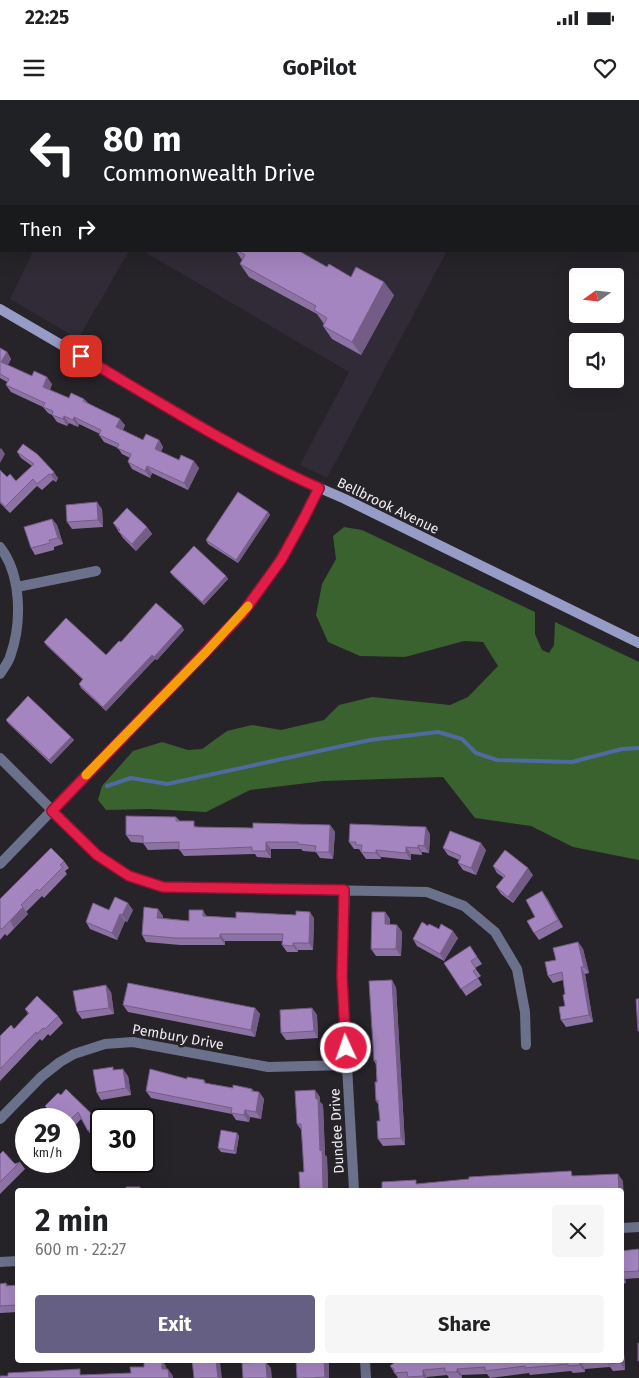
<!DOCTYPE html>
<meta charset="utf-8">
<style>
:root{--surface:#fff;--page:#f6f6f6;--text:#202124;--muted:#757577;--accent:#645f83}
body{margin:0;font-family:"Fira Sans",sans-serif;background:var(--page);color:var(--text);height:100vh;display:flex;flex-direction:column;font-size:19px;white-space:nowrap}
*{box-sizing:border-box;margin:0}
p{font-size:16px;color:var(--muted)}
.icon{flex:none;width:28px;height:28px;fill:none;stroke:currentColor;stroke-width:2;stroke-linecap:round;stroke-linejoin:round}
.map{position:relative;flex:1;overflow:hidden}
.side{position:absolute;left:15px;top:1088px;width:609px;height:175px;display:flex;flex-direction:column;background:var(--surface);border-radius:5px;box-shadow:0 5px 20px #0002}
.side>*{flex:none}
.banner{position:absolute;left:0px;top:0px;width:640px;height:152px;box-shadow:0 5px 20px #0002;background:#202124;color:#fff;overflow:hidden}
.needle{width:32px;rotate:255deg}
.fabs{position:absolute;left:569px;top:168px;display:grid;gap:10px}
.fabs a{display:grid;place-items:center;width:55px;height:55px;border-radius:5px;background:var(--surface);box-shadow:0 5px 20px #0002;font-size:25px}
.speed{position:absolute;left:15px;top:1008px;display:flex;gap:10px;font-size:25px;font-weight:700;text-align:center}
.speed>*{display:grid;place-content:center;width:65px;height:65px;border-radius:50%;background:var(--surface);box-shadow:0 5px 20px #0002;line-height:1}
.speed small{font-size:12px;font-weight:400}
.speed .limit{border:2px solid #111;border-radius:8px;background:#fff;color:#111}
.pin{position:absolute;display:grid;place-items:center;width:42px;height:42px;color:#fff;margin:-21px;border-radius:10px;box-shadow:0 2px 8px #0006}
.me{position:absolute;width:55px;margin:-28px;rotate:357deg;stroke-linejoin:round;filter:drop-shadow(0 0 4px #0008)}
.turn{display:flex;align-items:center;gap:18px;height:105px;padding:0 20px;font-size:22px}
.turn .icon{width:65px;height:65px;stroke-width:2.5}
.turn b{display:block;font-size:35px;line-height:42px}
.then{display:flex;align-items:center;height:48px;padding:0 20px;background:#0003;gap:10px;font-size:19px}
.round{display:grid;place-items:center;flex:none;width:52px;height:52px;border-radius:5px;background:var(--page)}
.headline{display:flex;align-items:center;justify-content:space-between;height:85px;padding:0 20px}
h1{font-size:30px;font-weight:700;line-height:38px}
.action{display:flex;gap:10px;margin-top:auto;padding:10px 20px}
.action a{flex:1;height:58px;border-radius:5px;background:var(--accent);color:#fff;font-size:20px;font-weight:700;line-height:58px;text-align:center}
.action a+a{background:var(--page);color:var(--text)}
.status{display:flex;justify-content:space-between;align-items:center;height:35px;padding:0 25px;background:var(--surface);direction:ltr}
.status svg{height:14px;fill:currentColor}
header{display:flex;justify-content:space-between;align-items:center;height:65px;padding:0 20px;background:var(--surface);font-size:22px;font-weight:700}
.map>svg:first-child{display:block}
.built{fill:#302b36}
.forest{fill:#3a622f}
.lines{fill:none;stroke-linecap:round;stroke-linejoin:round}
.stream{stroke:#4d6b9f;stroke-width:4}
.street{stroke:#6c718b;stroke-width:10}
.secondary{stroke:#969cc6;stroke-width:10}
.wall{fill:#8d72a4}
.shaded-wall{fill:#735d86}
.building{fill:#a485bf;stroke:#735d86}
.route-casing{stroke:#92132f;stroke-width:12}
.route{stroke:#e11d48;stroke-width:9}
.slow{stroke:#f59e0b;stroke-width:9}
.labels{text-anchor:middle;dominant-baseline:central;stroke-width:5;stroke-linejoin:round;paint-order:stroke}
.street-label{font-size:14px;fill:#eeecf0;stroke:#262329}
</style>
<div class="status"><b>22:25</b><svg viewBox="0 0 49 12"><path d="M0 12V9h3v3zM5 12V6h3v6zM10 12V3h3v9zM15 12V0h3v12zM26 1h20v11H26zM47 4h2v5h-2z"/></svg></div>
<header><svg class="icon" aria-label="menu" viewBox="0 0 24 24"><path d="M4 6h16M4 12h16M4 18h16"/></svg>GoPilot<svg class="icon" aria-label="heart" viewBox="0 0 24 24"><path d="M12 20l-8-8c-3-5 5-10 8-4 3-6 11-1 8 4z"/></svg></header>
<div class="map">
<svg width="639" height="1278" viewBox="0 0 639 1278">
<rect width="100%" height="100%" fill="#262329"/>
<!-- built -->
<path class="built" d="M0 0H218L1 1V60Z
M33 151H129L78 239 10 199Z
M143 151H447L327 378 300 365 349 272Z"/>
<!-- forest -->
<path class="forest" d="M344 427 362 430 535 512V534L542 550 549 553 554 545 555 522 639 562V760L573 747 531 726 475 718 443 677 324 681 250 690 206 712 150 709 106 710 98 700 102 686 133 651 162 642 188 650 202 649 227 631 252 625 281 630 324 620 339 605 372 597 450 605 468 597 498 566 483 542 464 541 405 557 360 556 328 542 316 515 322 484 336 459 333 436Z"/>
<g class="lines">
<!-- stream -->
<path class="stream" d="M107 686 131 678 167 684 370 640 438 632 462 639 476 653 497 660 572 662 622 649 639 648"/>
<!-- street -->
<path class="street" d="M0 447C22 475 22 524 10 557 8 563 3 569 0 574
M17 487 96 471
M0 658 97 755 129 776 163 787 427 792 464 806 495 832 517 869 525 912 526 945
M0 764 242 514C273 475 298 433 319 388
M345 790 342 877 354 1090
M0 1019 41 977 60 962 74 954 105 944 133 942 268 967 347 965
M621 1128 639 1127
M0 1162 18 1161
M365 1260 366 1278"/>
<!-- secondary -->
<path class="secondary" d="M0 209 226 341 292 376 345 399 639 543"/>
</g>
<!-- wall -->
<path class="wall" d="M236 151H299L327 167 394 195 361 255 332 239 323 226 324 224 317 214 249 177 240 164 242 160Z
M0 248 7 252 11 259 8 265 32 276 52 284 50 290 69 298 84 299 88 303 125 325 123 330 143 340H159L163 347 161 352 179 360 199 368 188 390 152 373 150 378 132 369 128 362 130 358 122 354 118 348 104 342 99 335 100 334 79 324 78 327 69 323 67 326 57 322 52 315 48 313 43 307 11 292 6 285 7 282 0 278Z
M17 352 58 378 56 382 53 380 42 390 37 386 10 413 0 403V370L7 377 16 381 32 366 21 358Z
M102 409 103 427 72 429 67 422Z
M268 412 270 415 238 463 208 444 206 440Z
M52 419 57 425 63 444 54 447V450L35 455 31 448Z
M113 423 147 427 152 434 136 451 123 438Z
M170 472 226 476 228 479 204 505 173 476Z
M184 530 157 560 155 559 106 611 81 588 79 584 83 580 46 545 44 542 106 555 121 542Z
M6 620 71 637 74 640 51 664 8 623Z
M176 717 180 721 198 727 253 728 330 725 335 732 333 759 320 758 316 752 303 751 301 749H271V758L257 757 255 754 184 756 179 749 148 750 143 743 131 742 126 735Z
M430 734 429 753 422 752V755L411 754V760L381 757V759H366L359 749H354L349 742Z
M443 748 486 750 476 775 463 770 458 763 459 760 448 755Z
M64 761 69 768 65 771 67 774 44 798 42 796 26 812 28 814 7 836 5 834 0 840V799Z
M493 766 533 775 513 803 501 794 496 787 504 778 497 773Z
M547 798 563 827 539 840 534 833 535 817Z
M158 809 163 816V818L189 821 207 816 236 818H314L313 850H298V852H287L282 845V841H225V845H180L146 842 142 835Z
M109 810H133L127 822 125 821 117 840 90 829 86 822Z
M385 812 390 819V825H397L402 832 401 856H376L371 849Z
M428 826 439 829 458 838 444 861 417 846 413 839Z
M578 842 583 849 589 873 585 874 593 922 566 927 561 920 565 906V894L563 880 553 883 548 876 556 860Z
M470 846 482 864 475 868 481 876 478 878 482 885 466 896 444 863Z
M396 887 405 1045 383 1046 378 1039 380 1021 378 1004 376 1001 377 982 376 964 374 961Z
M111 892 114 914 82 919 77 912Z
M123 905 255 908 260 914 255 937 128 912Z
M312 908 317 915 318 938 286 940 281 933Z
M25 909 58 916 63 923 50 936 48 934 42 941 40 939 0 981V936L14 929 28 914Z
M114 970 128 976 131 995 101 1000 97 993Z
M187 979 204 980 206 983 233 988 252 989 254 991 259 992 264 999 261 1019 250 1017 249 1022 236 1020 232 1014 151 998 146 991Z
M61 995 101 1023V1032L92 1037 81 1019 71 1030 69 1028V1019L47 1008 45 1006Z
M320 997V1002L323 1005 325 1055 327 1057 328 1090 304 1072 302 1031 297 1024Z
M26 1025V1050L15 1036Z
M237 1033 239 1036 236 1054 221 1052 218 1048Z
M0 1054 15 1064 20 1062 25 1069 0 1094Z
M639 1149V1178L625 1179 626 1183 621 1184V1151Z
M6 1183 8 1186 18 1185V1212L0 1213V1184Z
M621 1249 624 1253 625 1270 613 1271 610 1267 585 1269V1272L573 1273 571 1271 530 1275 529 1273 490 1278 487 1274 462 1275V1278H449L447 1275 427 1277V1278H398L390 1266 394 1263 621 1260Z
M296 1260H327L329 1262V1278H297Z"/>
<!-- shaded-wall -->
<path class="shaded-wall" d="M384 182 394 195 361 255 352 242Z
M7 252 11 259 5 269 1 262Z
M47 277 52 284 48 294 43 287Z
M64 316 69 323 67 326 63 319Z
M74 317 79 324 78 327 73 320Z
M120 319 125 325 121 334 116 327Z
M159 340 163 347 159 356 155 349Z
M1 348 5 354 0 363V349Z
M194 361 199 368 188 390 184 383Z
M147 366 152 373 150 378 145 371Z
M54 372 58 378 56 382 51 375Z
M97 402 102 409 103 427 98 420Z
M268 412 270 415 238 463 236 460Z
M52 419 57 425 63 444 58 438Z
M147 427 152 434 136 451 132 444Z
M226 476 228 479 204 505 202 502Z
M182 526 184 530 157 560 154 557Z
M152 555 155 559 106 611 103 607Z
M71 637 74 640 51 664 49 660Z
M330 725 335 732 333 759 329 752Z
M426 727 430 734 429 753 424 746Z
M266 742 271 749V758L266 751Z
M481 743 486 750 476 775 471 768Z
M418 745 422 752V755L418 748Z
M406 747 411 754V760L406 753Z
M376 750 381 757V759L376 753Z
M528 768 533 775 513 803 508 797Z
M542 791 547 798 563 827 558 820Z
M128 803 133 810 127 822 122 815Z
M23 807 28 814 14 828 10 821Z
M158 809 163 816 162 825 157 818Z
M203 810 207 817 203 816Z
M310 812 314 818 313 850 309 843Z
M385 812 390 819V831L385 824Z
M120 814 125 821 117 840 112 833Z
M397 825 402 832 401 856 396 849Z
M453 831 458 838 444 861 440 854Z
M220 834 225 841V845L220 838Z
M578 842 583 849 589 873 584 867Z
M293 843 298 850V852L293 846Z
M581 867 585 874 593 922 589 915Z
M392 880 396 887 405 1045 401 1038Z
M106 885 111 892 114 914 109 908Z
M255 908 260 914 255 937 251 930Z
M312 908 317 915 318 938 314 931Z
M123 969 128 976 131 995 126 988Z
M315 990 320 997V1002L323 1005 325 1055 327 1057 328 1090H323Z
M259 992 264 999 261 1019 256 1012Z
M245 1010 250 1017 249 1022 244 1015Z
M237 1033 239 1036 236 1054 234 1051Z
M618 1074 623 1081 624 1098 621 1094V1090H619Z
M621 1173 625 1179 626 1183 621 1177Z
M621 1249 624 1253 625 1270 620 1263V1260H621Z
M158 1260H162L166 1266 167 1276 162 1269Z
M216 1260H219L220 1262 222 1278H218Z
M324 1260H327L329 1262V1278H326L325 1277Z
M266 1262 271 1268 272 1278H267Z
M580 1262 585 1269V1272L580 1265Z
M168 1269 173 1276V1278H169Z
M457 1269 462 1275V1278L457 1272Z
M423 1270 427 1277V1278H424L423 1276Z"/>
<!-- building -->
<path class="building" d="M0 84 1 85V105L0 107Z
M238 151H299L327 167 329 164 351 177 356 167 384 182 352 242 323 226 327 218 314 210 316 206 240 164 245 155Z
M0 248 7 252 1 262 32 276 34 271 47 277 43 287 69 298 71 293 84 299 83 301 120 319 116 327 143 340 146 334 159 340 155 349 179 360 181 355 194 361 184 383 147 366 145 371 128 362 131 354 117 348 119 344 99 335 101 330 74 317 73 320 64 316 63 319 52 315 53 311 43 307 45 303 6 285 9 279 0 274Z
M23 344 37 354 54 372 51 375 49 374 37 384 33 379 5 407 0 401V370L7 377 10 374 16 381 34 364 17 352Z
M238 392 268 412 236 460 206 440Z
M97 402 98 420 67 422 66 405Z
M127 408 147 427 132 444 118 431 120 430 113 423Z
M52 419 58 438 49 440 50 443 31 448 24 427Z
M194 446 226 476 202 502 170 472Z
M156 503 182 526 154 557 152 555 103 607 79 584 83 579 44 542 66 518 106 555 119 541 121 542Z
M28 596 71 637 49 660 6 620Z
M126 716 176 717V721H194V727L253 728V723L330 725 329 752H315L316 746 298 744V742H266V751H252V747L179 750V742L143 743V736L126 735Z
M350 724 426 727 424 746 418 745V748L406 747V753L376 750V753L361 752 362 745H356V742H349Z
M450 731 481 743 471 768 458 763 461 756 443 748Z
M51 748 64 761 60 765 63 767 39 791 37 789 21 805 23 807 2 829 0 828V799Z
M505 750 528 768 508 797 496 787 505 776 493 766Z
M542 791 558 820 534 833 527 821 535 817 526 800Z
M115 797 128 803 122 815 120 814 112 833 86 822 93 803 109 810Z
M144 807 158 809 157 818 189 821V810H203V816L236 818V812L296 815V811L310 812 309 843H293V846L282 845 283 834H220V838H175L142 835Z
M372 812H385V824L397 825 396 849H371Z
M422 822 428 826 429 824 439 829 441 824 453 831 440 854 413 839Z
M578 842 584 867H581L589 915 561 920 559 907 565 906 563 895 565 894 562 872 548 876 545 862 556 860 553 848Z
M470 846 477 857 471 861 476 869 473 871 478 878 461 889 444 863Z
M392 880 401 1038 378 1039 377 1021H380L378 1000 376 1001 375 982H377L376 960 374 961 369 881Z
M128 883 255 908 251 930 123 905Z
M106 885 109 908 77 912 73 891Z
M37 896 58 916 45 929 43 928 37 934 36 932 0 969V936L11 925 14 929 29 913 25 909Z
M636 899H639V931H638Z
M312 908 314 931 281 933 280 910Z
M113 967V970L123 969 126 988 97 993 93 970Z
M150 969 187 979V977L204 980V983L233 988V985L252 989 251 991 259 992 256 1012 245 1010 244 1015 231 1013 232 1008 146 991Z
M66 989 101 1023 88 1031 78 1012 69 1021V1019H36L47 1008 45 1006 58 993 61 995Z
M315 990 316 999H318L320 1051 322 1050 323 1090H300L299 1072H304L301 1024H297L295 991Z
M26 1025V1048L15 1036Z
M221 1030 237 1033 234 1051 218 1048Z
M3 1051 15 1064 20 1062 0 1082V1054Z
M571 1071 572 1076 618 1074 619 1090H382V1082L416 1080V1084L469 1079V1077Z
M126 1087H140V1090H126Z
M639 1149V1171L621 1172V1151Z
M6 1183V1186L18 1185V1205L0 1206V1184Z
M638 1243H639V1261H638Z
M144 1260H162V1269H168L169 1278H0V1276H8V1273L80 1269V1275L131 1273 130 1267H144Z
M192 1260H216L218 1278H194Z
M296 1260H324L325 1277 311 1278H297Z
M394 1260H605L580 1262V1265L568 1266V1264L525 1268V1266L485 1271V1267L457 1269V1272H445V1268L423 1270V1276L408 1277 407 1272 394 1273V1269L390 1266 394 1263Z
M608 1260H620V1263L608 1264Z
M266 1262 267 1278H243L242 1263Z"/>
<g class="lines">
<defs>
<path id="route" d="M81 256C159 302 236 351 319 388L304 418 281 460 242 514 52 711 97 755 129 776 163 787 344 790 342 877 346 948"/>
</defs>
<!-- route casing -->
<use href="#route" class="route-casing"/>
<!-- route -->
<use href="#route" class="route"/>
<!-- slow -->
<path class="slow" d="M86 675 206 552 248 506"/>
</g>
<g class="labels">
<!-- street labels -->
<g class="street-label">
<text transform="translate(388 406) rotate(26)">Bellbrook Avenue</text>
<text transform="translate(178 937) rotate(10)">Pembury Drive</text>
<text transform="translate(337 1031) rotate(-93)">Dundee Drive</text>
</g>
</g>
</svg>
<div class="fabs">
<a><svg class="needle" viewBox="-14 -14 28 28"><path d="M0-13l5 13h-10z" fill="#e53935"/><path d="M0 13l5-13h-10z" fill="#757577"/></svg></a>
<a><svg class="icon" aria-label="sound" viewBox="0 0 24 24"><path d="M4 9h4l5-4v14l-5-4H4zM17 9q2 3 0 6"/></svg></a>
</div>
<div class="speed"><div>29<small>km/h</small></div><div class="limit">30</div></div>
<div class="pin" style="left:81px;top:256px;background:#d93025"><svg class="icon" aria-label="arrive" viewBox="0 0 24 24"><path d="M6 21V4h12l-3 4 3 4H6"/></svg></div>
<svg class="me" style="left:346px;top:948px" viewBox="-20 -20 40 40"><circle r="17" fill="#e11d48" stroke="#fff" stroke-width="3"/><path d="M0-11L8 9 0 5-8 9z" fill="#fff"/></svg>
<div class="banner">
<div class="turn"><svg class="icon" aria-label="left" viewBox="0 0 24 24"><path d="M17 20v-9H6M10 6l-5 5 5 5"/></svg><div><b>80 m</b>Commonwealth Drive</div></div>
<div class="then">Then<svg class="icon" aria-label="right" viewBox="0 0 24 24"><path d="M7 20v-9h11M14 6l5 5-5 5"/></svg></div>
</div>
<section class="side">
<div class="headline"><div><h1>2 min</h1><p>600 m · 22:27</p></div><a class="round"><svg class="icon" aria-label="close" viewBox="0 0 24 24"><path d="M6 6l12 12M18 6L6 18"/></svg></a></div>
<div class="action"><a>Exit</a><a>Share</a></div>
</section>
</div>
